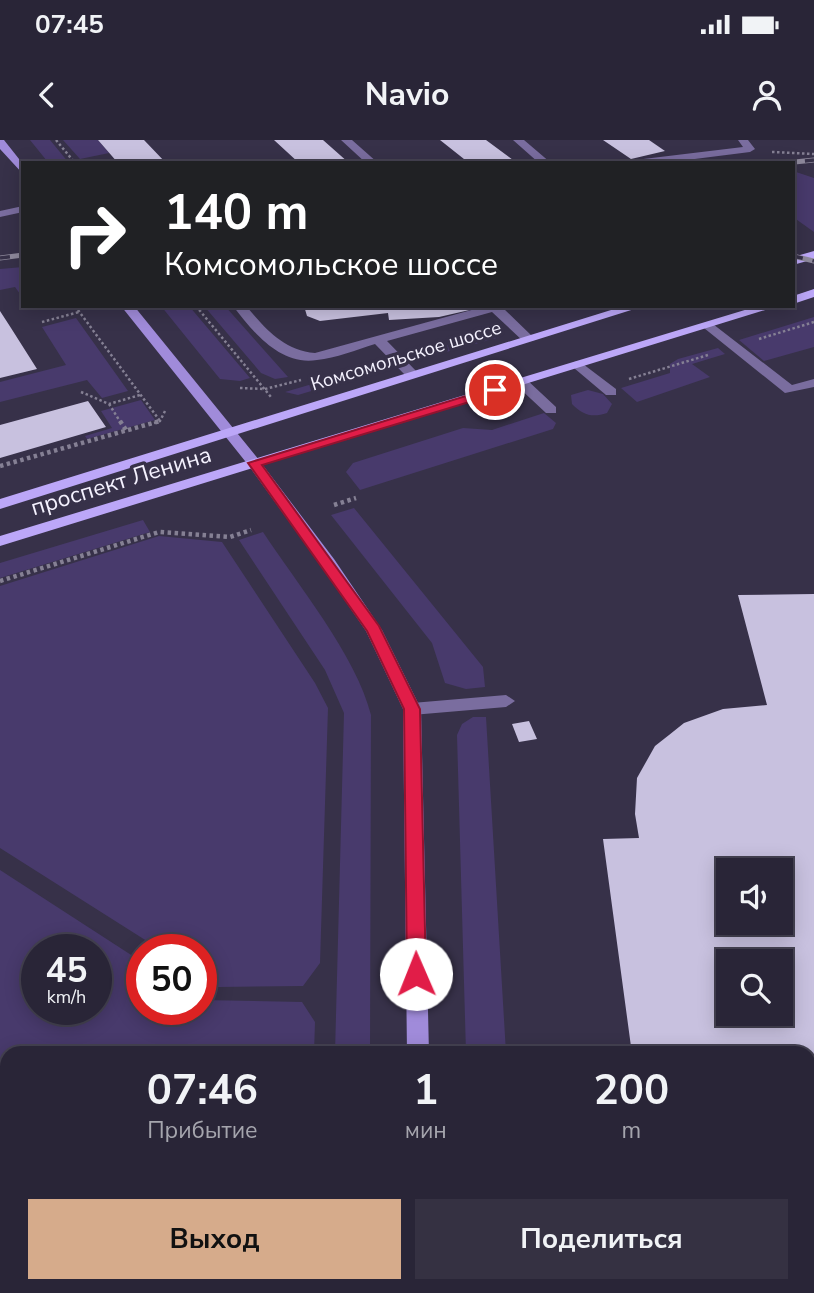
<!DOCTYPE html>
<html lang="ru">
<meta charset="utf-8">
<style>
:root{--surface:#292537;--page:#353142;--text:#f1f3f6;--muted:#a5a5ad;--line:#454252;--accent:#d6ab8b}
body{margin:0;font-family:"Nunito Sans",sans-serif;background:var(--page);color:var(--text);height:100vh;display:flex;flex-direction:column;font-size:26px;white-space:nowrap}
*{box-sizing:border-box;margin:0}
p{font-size:23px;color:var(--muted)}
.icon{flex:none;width:38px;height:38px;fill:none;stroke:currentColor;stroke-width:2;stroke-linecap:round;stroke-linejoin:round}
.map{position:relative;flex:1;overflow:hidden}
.panel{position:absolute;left:0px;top:906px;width:816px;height:247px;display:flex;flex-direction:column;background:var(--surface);border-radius:21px 21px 0 0;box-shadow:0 4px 18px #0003,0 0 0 2px var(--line)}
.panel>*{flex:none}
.guide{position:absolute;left:21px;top:21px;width:774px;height:147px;border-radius:0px;box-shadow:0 4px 18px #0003,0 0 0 2px var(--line);background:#202124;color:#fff;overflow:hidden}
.buttons{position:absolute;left:716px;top:718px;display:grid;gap:14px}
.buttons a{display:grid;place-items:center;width:77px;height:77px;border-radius:0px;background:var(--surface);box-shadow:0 4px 18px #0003,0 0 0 2px var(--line);font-size:35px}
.speed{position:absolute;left:21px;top:794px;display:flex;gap:14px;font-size:35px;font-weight:700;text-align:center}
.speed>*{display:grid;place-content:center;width:91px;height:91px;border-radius:50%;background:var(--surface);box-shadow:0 4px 18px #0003,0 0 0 2px var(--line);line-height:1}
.speed small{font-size:18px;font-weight:400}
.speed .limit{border:10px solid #d22;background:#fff;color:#111}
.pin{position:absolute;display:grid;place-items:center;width:60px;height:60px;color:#fff;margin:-30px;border:4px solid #fff;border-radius:50%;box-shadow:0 2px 7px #0007}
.me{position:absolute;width:77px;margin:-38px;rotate:359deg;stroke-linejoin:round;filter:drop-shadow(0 0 5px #0008)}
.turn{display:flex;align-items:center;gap:24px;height:147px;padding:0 28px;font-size:32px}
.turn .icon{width:91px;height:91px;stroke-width:2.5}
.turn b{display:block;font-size:49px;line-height:60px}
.eta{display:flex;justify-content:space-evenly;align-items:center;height:119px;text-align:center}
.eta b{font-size:42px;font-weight:700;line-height:49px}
.action{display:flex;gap:14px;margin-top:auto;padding:14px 28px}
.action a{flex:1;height:80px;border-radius:0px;background:var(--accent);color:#111;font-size:28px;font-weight:700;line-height:80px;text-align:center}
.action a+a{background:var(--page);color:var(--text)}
.status{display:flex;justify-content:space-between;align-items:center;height:49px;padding:0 35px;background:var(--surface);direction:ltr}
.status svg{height:19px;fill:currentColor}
header{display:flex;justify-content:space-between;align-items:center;height:91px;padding:0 28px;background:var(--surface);font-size:32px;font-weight:700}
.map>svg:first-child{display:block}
.green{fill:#483a6c;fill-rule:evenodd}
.building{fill:#c8c1df;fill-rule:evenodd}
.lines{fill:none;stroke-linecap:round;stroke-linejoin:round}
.path-far1{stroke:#858094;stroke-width:2.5;stroke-dasharray:2.5 2.5;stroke-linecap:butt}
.path{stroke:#858094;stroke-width:4.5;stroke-dasharray:3.5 3.5;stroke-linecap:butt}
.lane{fill:#7a6d9f;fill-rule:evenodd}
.secondary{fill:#a08bda;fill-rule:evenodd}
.primary{fill:#bca7f8;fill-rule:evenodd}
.rail-casing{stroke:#8e899c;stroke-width:5}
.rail{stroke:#373149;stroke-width:3.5;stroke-dasharray:10;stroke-linecap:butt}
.route{fill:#e11d48;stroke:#92132f;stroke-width:2}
.labels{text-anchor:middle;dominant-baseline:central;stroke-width:7;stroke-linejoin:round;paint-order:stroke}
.far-street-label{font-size:19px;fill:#f4f1fe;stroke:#373149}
.street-label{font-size:23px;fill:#f4f1fe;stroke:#373149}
</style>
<div class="status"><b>07:45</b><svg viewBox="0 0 49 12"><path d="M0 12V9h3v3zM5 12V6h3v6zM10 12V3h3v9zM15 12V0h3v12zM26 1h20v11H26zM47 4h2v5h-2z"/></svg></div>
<header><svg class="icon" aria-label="back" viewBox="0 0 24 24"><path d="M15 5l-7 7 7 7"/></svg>Navio<svg class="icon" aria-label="person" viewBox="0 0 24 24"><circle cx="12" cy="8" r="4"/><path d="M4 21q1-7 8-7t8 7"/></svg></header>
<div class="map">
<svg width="814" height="1153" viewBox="0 0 814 1153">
<rect width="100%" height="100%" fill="#373149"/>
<!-- green -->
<path class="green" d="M30 0H50L69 23 47 21Z
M63 0H98L109 13 80 19Z
M793 31 814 38V92L793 77Z
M23 127V158L15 147 0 150V129Z
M161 166H189L250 238 240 241 220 239Z
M204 166H225L288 237 275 239 261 233Z
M814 177V207L764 221 739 200Z
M76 178 128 251 102 258 87 240 0 262V242L66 225 42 187Z
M502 189 500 197 432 216 422 212Z
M718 208 725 214 692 224 710 237 637 262 621 248 670 233V224L678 219Z
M387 222 389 225 385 229 298 255 285 252Z
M588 250 603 254 612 264 607 273C592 278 583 275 572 264L571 255Z
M141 260 155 280 87 299 85 296 112 288 101 271Z
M544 273 556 283 553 289 360 350 346 332 353 323 463 288 492 290Z
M354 368 483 527 485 547 466 549 445 543 432 503 331 375Z
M143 380 150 392 0 438V423Z
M263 392C297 444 356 515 371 575L370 913H335L344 573 325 530 239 400Z
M159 396 222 402 315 543 328 568 320 823 303 846 218 847 201 837V810H161L0 708V446Z
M473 577H486L506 913H466L457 595 462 584Z
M0 730 142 822V870H201V860L302 862 315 882 314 913 7 914V1146H305V1153H0ZM37 810H96V870H37Z"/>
<!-- building -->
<path class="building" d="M98 0H144L166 23H118Z
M274 0H323L349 23H299Z
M440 0H486L517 23H469Z
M603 0H649L665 11 631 19Z
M304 166H473L474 169 439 177 389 180 388 173 320 181 307 176Z
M0 171 11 188 37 229 0 238Z
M88 261 106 287 0 318V285Z
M814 454V985H808V914H632L603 699 639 698 635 674 637 638 655 606 669 595 684 583 723 569 767 565 738 455ZM728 730H780V782H728ZM728 821H780V873H728Z
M529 581 537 599 519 602 512 584Z"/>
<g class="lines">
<!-- path-far1 -->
<path class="path-far1" d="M56 0 75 23
M772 12 814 14
M75 166 160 281
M196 166 271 257
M42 182 79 172
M759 199 814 182
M629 239 708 215
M240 248 265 249 301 240
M81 252 109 264 140 255
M109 264 121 283
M154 283 160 281 165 271"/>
<!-- path -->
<path class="path" d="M120 281 126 290
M0 326 160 281
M334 365 356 358
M0 441 159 392 230 397 251 390"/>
<!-- lane -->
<path class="lane" d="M341 0H352L378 23H366Z
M513 0H524L551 23H539Z
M738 0H748L755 9 750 12 663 23H630L635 20 743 7Z
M23 66V72L0 77V71Z
M233 166H246C266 189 283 210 315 213L486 166H507L504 169 534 198 533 201H523L492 172 387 201 418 233 411 237 406 236 375 204C356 210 336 218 317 220 280 226 253 192 233 166Z
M709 181 792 245 814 239V247L785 253 704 188 703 185Z
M579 221 616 249V255H606L574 228V222Z
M521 238 526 239 556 267V273H546L516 245V239Z
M506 555 515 561 506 567 412 575 403 569 412 563Z"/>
<!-- secondary -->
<path class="secondary" d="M0 0H4L23 24V34L0 9Z
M121 166H134L259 320 334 419 382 490 421 569 429 914H407L403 569 366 491 322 427 249 326Z
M808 1119H814V1143H808Z
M409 1146H433V1153H409Z"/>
<!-- primary -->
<path class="primary" d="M814 111V119L793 125V117Z
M814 149V157L793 164V156Z
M624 166H644L0 369V359Z
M758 166H778L0 406V396Z"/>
<defs>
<path id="rail" d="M785 23 814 20
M793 116 814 121
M0 118 23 115"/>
</defs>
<!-- rail casing -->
<use href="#rail" class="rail-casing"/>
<!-- rail -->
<use href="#rail" class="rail"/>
</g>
<!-- route -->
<path class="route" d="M495 247 499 248V253L262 325 379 486 420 569 426 834 423 840 416 842 410 840 407 834 404 569 367 491 248 323Z"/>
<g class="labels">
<!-- far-street labels -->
<g class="far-street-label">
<text transform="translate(406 216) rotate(-17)">Комсомольское шоссе</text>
</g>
<!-- street labels -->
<g class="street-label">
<text transform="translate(121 341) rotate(-17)">проспект Ленина</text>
</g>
</g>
</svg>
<div class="buttons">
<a><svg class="icon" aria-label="sound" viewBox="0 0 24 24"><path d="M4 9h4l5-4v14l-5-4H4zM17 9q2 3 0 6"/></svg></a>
<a><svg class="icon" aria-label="search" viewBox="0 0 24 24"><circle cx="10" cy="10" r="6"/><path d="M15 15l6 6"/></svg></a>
</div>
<div class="speed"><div>45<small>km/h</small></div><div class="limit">50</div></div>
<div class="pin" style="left:495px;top:250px;background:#d93025"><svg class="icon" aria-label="arrive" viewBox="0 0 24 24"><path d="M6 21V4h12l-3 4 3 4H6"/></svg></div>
<svg class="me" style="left:416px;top:834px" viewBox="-20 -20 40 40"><circle r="19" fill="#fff"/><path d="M0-13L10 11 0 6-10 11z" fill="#e11d48"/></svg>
<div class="guide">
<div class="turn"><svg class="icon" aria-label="right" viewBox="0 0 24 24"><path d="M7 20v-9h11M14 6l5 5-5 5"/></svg><div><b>140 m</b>Комсомольское шоссе</div></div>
</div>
<section class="panel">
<div class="eta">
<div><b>07:46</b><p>Прибытие</p></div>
<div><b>1</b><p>мин</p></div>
<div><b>200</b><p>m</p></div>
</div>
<div class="action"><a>Выход</a><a>Поделиться</a></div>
</section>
</div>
